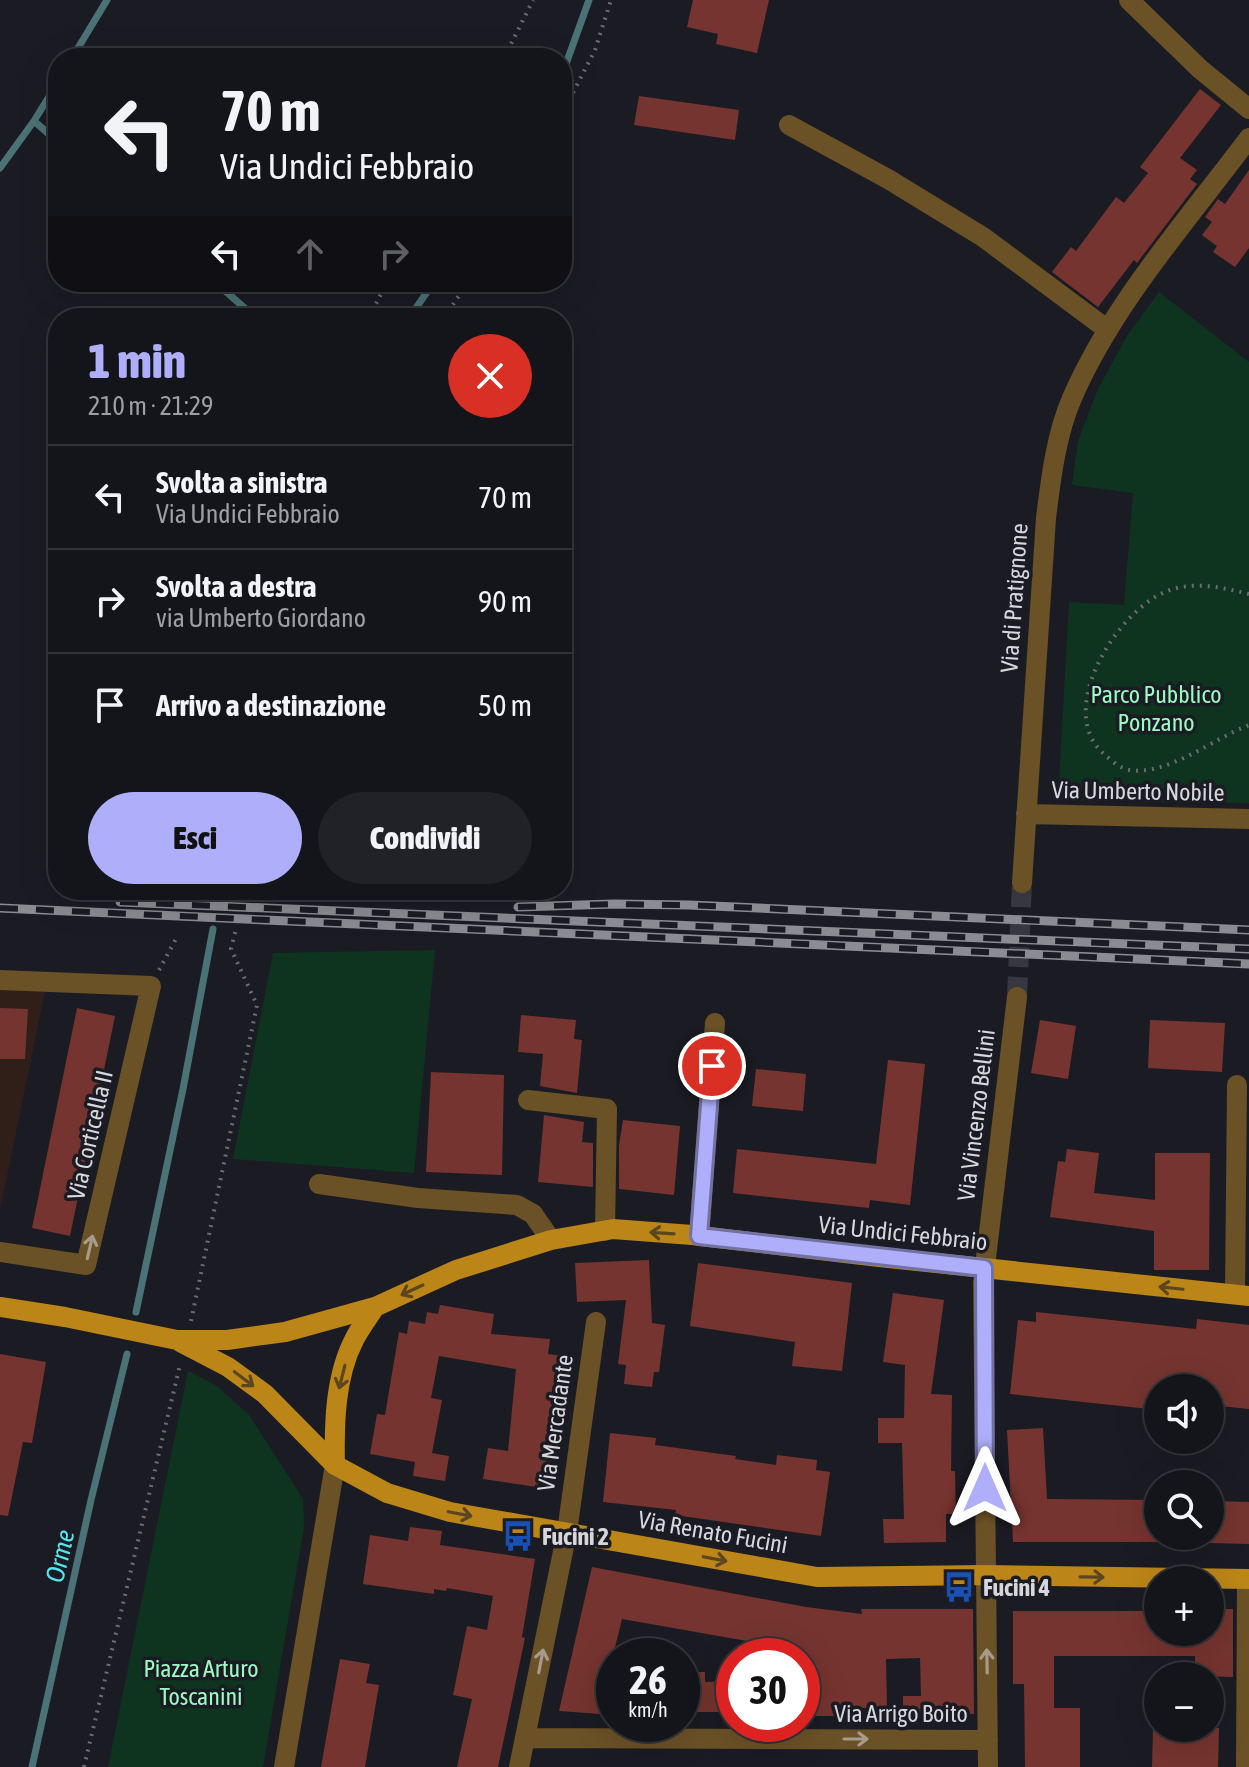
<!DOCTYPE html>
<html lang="it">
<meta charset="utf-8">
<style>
:root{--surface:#14151a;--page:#212227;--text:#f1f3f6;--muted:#9d9fa2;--line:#333439;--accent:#aeaefa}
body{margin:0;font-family:"Asap Condensed",sans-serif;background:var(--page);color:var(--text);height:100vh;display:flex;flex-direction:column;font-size:30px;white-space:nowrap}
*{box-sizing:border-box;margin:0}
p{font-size:26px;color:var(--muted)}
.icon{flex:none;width:44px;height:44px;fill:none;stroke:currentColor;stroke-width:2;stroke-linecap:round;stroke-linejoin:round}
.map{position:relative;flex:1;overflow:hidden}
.drawer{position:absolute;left:48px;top:308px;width:524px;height:592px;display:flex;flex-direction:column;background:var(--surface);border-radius:32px;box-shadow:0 8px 32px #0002,0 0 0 2px var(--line)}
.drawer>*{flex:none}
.guide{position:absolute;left:48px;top:48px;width:524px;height:244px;border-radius:32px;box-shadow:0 8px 32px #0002,0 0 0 2px var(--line);background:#14151a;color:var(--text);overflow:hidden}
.buttons{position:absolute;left:1144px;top:1374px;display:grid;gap:16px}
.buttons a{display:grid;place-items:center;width:80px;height:80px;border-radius:50%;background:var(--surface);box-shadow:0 8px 32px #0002,0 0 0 2px var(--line);font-size:40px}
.speed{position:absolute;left:596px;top:1638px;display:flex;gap:16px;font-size:40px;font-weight:700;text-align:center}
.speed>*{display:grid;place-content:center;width:104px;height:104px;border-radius:50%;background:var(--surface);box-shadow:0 8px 32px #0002,0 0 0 2px var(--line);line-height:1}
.speed small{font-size:20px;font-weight:400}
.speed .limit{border:12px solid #d22;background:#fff;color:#111}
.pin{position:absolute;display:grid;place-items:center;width:68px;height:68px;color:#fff;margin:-34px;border:4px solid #fff;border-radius:50%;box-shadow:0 2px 8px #0007}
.me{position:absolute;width:88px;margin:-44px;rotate:0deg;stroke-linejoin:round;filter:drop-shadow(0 0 6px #0008)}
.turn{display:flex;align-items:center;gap:28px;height:168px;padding:0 40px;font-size:36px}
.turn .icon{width:104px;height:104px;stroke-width:2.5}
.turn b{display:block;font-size:56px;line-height:68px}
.lanes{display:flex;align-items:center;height:76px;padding:0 40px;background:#0003;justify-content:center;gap:40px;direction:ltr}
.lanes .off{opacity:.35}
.round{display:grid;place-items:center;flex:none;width:84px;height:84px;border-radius:42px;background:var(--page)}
.head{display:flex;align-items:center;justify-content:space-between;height:136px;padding:0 40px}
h1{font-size:48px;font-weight:800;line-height:60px;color:var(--accent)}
.cta{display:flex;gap:16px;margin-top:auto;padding:16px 40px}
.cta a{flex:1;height:92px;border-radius:48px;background:var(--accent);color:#111;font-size:32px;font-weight:800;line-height:92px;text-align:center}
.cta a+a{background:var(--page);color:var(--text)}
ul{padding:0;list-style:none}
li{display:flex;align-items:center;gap:24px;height:104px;padding:0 40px;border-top:2px solid var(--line)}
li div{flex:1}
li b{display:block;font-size:30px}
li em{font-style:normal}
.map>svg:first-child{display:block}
.medical{fill:#301f18}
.green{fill:#0e3420}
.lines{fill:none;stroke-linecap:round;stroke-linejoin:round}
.stream{stroke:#4b7276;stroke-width:7}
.building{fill:#75342f}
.minor-tunnel{stroke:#37383f;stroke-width:20;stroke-dasharray:20 10;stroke-linecap:butt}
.path{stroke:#6b6c72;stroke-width:4;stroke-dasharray:2 6;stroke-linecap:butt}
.minor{stroke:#6b5126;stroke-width:20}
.major{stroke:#bb8518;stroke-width:20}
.rail-casing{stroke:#8b8c91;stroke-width:9}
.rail{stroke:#1b1c23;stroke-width:6;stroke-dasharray:18;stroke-linecap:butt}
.oneway{stroke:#5b461f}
.oneway2{stroke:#a69a8a}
.route-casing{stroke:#7171a2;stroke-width:20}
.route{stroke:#aeaefa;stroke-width:14}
.labels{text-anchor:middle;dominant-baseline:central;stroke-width:7;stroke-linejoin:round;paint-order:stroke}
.street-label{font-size:24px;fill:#d6d6db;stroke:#1b1c23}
.park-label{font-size:24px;fill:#9afcc2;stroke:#1b1c23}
.poi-label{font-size:24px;font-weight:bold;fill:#d6d6db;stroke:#1b1c23;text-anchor:start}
.water-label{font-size:26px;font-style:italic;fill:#52e4ee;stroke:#1b1c23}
</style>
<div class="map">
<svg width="1249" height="1767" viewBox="0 0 1249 1767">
<rect width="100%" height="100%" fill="#1b1c23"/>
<!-- medical -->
<path class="medical" d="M0 980 47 982 0 1210Z"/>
<!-- green -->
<path class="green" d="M1159 292 1249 362V803L1058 800 1069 602 1124 605 1133 493 1072 485 1078 441 1098 389 1127 336Z
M435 950 414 1173 233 1159 273 953Z
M188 1371 217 1386 249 1415 303 1499 304 1527 263 1767H108Z"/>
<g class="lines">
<!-- stream -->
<path class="stream" d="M72 58 107 0
M562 75 589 0
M34 121 58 142
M0 168 34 121 58 82
M215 282 256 318
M409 318 434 282
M218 897 220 890
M136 1312 183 1089 213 929
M32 1767 91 1500 127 1354"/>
</g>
<!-- building -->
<path class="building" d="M693 0H769L757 53 716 44 718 34 687 27Z
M1200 89 1221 105 1180 158 1197 170 1190 179 1197 184 1137 263 1134 260 1098 307 1052 272 1071 247 1076 251 1116 197 1124 203 1148 173 1140 167Z
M639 96 739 110 735 140 634 125Z
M1249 170V248L1235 267 1213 252 1217 246 1202 235 1212 222 1205 217 1218 199 1225 204Z
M0 1008 28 1009 25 1059H0Z
M77 1008 115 1016 70 1236 32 1228Z
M521 1015 576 1020 574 1039 582 1040 577 1093 540 1086 543 1054 518 1052Z
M1040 1020 1076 1026 1068 1079 1031 1073Z
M1150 1020 1225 1023 1222 1072 1148 1068Z
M888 1060 925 1064 910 1205 870 1200 869 1208 733 1193 737 1149 876 1164Z
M756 1069 806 1074 803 1111 752 1106Z
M431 1072 504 1075 502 1175 426 1172Z
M544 1115 584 1122 582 1142 593 1143V1187L538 1182Z
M623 1120 680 1126 674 1195 619 1189V1145Z
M1067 1149 1099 1153 1094 1193 1155 1200V1153H1210L1209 1270H1154V1231L1050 1217 1058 1161 1065 1162Z
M649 1260 652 1323 665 1325 659 1372H654L652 1387 624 1384 626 1365 618 1364 626 1300 577 1302 575 1263Z
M698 1263 852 1283 842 1371 792 1366 795 1342 690 1326Z
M893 1293 944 1300 931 1394 952 1395 951 1471H955L956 1514H946V1542L884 1543 883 1519H904L902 1443H878V1418H904L905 1365 883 1362Z
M440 1305 494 1314 491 1334 550 1339 548 1354 565 1356 550 1489 483 1479 488 1448 508 1451 516 1369 439 1356 431 1398 442 1400 432 1453 449 1456 445 1481 413 1476 415 1462 370 1454 377 1414 385 1415 399 1332 407 1334 409 1321 425 1324 427 1312 438 1314Z
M1036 1312 1196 1329 1197 1319 1249 1325V1409L1210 1405V1388H1158V1410L1010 1394 1018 1320 1036 1322Z
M0 1354 46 1362 32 1443 23 1442 8 1516 0 1515Z
M1043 1428 1047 1499 1158 1500V1542H1013L1007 1430Z
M610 1433 656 1438 655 1445 736 1456 735 1459 776 1465 777 1455 817 1460 816 1470 830 1472 821 1536 675 1515 676 1510 603 1502Z
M1210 1501 1249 1502V1544L1210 1543Z
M410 1527 442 1531 440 1545 535 1559 522 1637 525 1638 498 1767H457L472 1699 453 1695 467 1626 487 1630 493 1596 447 1588 446 1591 434 1589V1594L363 1584 370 1535 408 1541Z
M592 1567 806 1607 862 1614 861 1609H973L974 1714H903V1696H921L920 1658 886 1659 887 1708H850V1716H812V1666L802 1664V1656H796L798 1650 622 1619 610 1668 614 1669V1715L559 1711Z
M1210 1609H1233V1677L1195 1676V1656H1054V1708H1080V1767H1025L1024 1684H1013V1611H1158V1632H1210Z
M340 1659 370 1664 366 1683 379 1685 365 1767H321Z
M682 1672H705V1682L734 1681V1712H682Z
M1153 1728H1219L1218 1767H1152Z"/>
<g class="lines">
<!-- minor-tunnel -->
<path class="minor-tunnel" d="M1017 997 1022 883"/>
<!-- path -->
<path class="path" d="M504 58 533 0
M562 114 595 50 611 0
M369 318 387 282
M444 318 468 282
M1249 594C1224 588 1196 581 1170 590 1120 606 1053 710 1104 754 1111 760 1120 769 1130 770 1167 776 1215 738 1249 725
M243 898 244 890
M159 970 177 937
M191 1321 257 1005 231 949 236 929
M84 1767 180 1365"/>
<!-- minor -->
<path class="minor" d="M1129 0 1200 69 1249 109
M789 125 888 179 983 237 1108 330
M1026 814 1249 819
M1022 883 1046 518C1051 478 1056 435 1072 398 1114 302 1187 221 1249 138
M0 980 151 986 86 1265 0 1252
M528 1100 607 1109 605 1231
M319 1184 418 1198 517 1205 533 1214 551 1240
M699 1236 715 1023
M1235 1294 1237 1085
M526 1738 988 1740
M284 1767 335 1465
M519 1767 567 1532 596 1322
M988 1767 983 1283 1017 997
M1246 1767 1247 1579"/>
<!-- major -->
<path class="major" d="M0 1307 65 1317 177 1340H227L285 1332 375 1307 456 1270 551 1240 613 1229 692 1235 879 1257 1249 1296
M180 1342 228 1367 265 1394 335 1465 387 1493 450 1512 817 1577 986 1575 1249 1579
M335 1465C334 1424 335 1377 354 1340 360 1328 368 1318 375 1307"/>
<defs>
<path id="rail" d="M120 902 1249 949
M518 907 614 904 689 905 1249 930
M0 908 1249 964"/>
</defs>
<!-- rail casing -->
<use href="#rail" class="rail-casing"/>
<!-- rail -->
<use href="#rail" class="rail"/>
</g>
<!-- one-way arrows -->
<defs><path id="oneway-shaft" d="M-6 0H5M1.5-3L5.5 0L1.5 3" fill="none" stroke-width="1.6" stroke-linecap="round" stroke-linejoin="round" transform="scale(2)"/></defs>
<g class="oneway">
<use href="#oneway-shaft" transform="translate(662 1233) rotate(-176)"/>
<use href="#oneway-shaft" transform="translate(1171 1288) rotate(-174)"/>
<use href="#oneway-shaft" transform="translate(412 1290) rotate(155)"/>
<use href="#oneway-shaft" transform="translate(342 1377) rotate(104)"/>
<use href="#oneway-shaft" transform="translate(244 1379) rotate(37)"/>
<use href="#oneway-shaft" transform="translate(460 1514) rotate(11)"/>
<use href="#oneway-shaft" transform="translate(715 1559) rotate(11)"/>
<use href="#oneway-shaft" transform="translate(1092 1577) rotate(1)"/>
</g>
<g class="oneway2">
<use href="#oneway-shaft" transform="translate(90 1247) rotate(-77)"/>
<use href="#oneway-shaft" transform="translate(541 1661) rotate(-79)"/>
<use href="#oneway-shaft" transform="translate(987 1661) rotate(-91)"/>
<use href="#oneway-shaft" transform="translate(856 1739)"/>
</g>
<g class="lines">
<defs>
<path id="route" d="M712 1066 699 1236 984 1268 985 1488"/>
</defs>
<!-- route casing -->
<use href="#route" class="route-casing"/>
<!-- route -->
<use href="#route" class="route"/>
</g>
<!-- icons -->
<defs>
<symbol id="bus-bare" viewBox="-9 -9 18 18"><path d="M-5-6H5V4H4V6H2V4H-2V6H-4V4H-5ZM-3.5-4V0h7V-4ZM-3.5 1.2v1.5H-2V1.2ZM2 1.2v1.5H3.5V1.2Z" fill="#1a4fb4" stroke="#1b1c23" stroke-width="2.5" paint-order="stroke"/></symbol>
</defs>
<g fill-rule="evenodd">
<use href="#bus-bare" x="496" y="1514" width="44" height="44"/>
<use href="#bus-bare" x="937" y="1565" width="44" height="44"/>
</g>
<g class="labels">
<!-- street labels -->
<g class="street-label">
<text transform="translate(1014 598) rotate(-86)">Via di Pratignone</text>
<text transform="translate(1138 791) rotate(1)">Via Umberto Nobile</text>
<text transform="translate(976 1115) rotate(-83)">Via Vincenzo Bellini</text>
<text transform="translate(90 1135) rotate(-77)">Via Corticella II</text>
<text transform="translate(903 1233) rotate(6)">Via Undici Febbraio</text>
<text transform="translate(555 1423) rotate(-82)">Via Mercadante</text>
<text transform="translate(713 1532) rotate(10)">Via Renato Fucini</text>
<text x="901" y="1713">Via Arrigo Boito</text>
</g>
<!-- park labels -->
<g class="park-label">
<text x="1156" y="694">Parco Pubblico<tspan x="1156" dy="28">Ponzano</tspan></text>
<text x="201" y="1668">Piazza Arturo<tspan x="201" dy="28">Toscanini</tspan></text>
</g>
<!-- poi labels -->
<g class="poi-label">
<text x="542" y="1536">Fucini 2</text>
<text x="983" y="1587">Fucini 4</text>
</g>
<!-- water labels -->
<g class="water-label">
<text transform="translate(60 1556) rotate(-77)">Orme</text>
</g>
</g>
</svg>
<div class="buttons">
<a><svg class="icon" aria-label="sound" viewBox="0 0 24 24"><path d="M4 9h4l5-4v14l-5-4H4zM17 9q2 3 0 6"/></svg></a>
<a><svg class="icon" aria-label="search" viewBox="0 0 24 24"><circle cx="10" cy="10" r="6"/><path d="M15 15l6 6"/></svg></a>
<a>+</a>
<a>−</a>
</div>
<div class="speed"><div>26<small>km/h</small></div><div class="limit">30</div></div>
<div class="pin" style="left:712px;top:1066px;background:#d93025"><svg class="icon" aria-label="arrive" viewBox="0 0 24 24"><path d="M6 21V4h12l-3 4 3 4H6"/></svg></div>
<svg class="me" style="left:985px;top:1488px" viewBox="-20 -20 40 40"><path d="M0-17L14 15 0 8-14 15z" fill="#aeaefa" stroke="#fff" stroke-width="4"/></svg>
<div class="guide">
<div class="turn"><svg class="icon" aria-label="left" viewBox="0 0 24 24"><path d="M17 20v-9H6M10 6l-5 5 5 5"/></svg><div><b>70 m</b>Via Undici Febbraio</div></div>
<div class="lanes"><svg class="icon" aria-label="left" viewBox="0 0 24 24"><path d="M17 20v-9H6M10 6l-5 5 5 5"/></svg><svg class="icon off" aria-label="ahead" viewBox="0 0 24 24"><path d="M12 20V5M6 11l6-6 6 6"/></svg><svg class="icon off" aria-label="right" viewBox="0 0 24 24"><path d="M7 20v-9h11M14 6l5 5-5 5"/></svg></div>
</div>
<section class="drawer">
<div class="head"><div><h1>1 min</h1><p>210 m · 21:29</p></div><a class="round" style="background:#d93025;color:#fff"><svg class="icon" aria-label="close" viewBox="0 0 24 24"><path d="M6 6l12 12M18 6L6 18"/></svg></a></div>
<ul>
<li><svg class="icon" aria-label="left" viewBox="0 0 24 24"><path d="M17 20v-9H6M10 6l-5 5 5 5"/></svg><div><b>Svolta a sinistra</b><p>Via Undici Febbraio</p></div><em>70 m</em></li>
<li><svg class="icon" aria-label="right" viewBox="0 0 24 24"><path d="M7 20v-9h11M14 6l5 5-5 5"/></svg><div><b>Svolta a destra</b><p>via Umberto Giordano</p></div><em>90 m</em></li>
<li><svg class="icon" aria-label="arrive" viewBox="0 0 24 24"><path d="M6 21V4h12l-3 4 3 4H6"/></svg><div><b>Arrivo a destinazione</b></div><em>50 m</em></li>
</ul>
<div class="cta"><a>Esci</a><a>Condividi</a></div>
</section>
</div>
